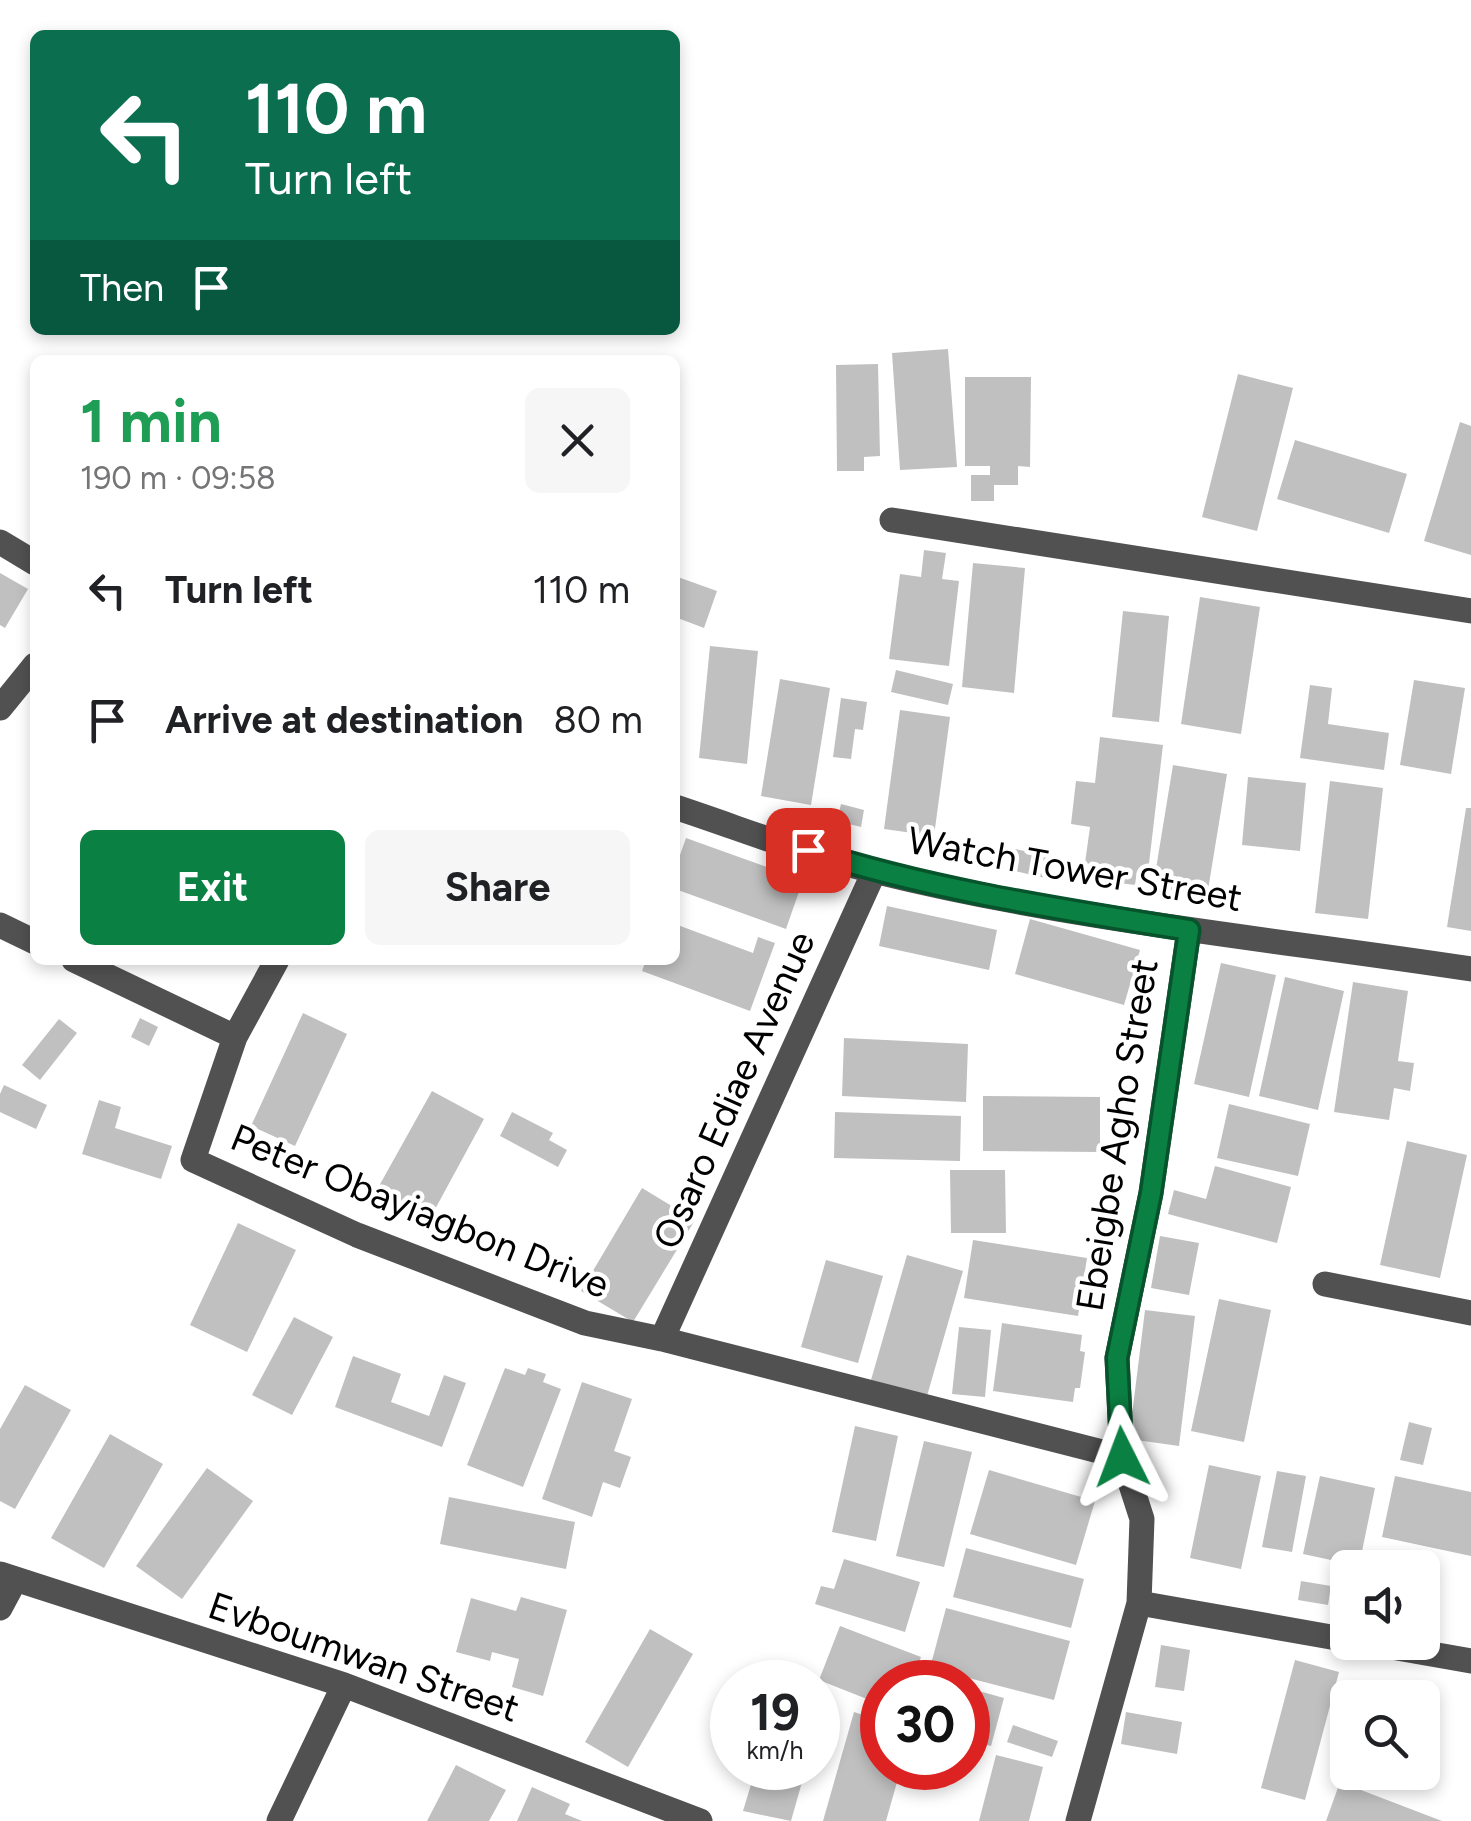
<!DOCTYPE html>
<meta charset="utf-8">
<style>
:root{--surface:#fff;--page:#f6f6f6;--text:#202124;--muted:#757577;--accent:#0b8043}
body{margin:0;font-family:Figtree,sans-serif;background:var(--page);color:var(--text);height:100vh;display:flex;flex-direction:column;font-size:38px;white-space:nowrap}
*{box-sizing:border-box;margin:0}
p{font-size:32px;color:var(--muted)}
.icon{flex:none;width:55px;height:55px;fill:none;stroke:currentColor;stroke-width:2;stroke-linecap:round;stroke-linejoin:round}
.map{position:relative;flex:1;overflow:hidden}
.sheet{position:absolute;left:30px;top:355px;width:650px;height:610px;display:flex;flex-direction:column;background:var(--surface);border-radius:15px;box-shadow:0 5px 15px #0003}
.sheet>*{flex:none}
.hud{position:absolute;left:30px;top:30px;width:650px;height:305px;border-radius:15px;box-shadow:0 5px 15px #0003;background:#0b6e4f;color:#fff;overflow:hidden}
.tools{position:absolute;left:1330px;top:1550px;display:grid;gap:20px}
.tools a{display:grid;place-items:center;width:110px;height:110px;border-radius:15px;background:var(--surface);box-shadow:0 5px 15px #0003;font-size:50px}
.speed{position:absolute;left:710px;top:1660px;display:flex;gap:20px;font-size:50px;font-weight:700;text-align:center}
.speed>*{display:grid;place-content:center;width:130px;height:130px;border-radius:50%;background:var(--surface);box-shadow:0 5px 15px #0003;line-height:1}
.speed small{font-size:25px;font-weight:400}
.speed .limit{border:15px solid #d22;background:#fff;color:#111}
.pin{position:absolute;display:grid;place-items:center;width:85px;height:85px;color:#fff;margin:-42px;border-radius:20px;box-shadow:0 5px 15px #0006}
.me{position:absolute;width:110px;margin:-55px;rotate:357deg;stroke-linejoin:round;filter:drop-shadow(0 0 8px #0008)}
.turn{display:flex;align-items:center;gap:35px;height:210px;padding:0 50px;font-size:45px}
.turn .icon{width:130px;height:130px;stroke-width:2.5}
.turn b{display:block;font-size:70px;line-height:85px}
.then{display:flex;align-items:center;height:95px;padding:0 50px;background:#0003;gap:20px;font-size:38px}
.round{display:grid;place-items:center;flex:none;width:105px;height:105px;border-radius:15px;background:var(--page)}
.overview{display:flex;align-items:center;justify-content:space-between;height:170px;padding:0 50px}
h1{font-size:60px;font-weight:700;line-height:75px;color:#1e9e55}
.cta{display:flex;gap:20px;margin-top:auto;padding:20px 50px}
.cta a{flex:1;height:115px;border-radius:15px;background:var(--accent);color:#fff;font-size:40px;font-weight:700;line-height:115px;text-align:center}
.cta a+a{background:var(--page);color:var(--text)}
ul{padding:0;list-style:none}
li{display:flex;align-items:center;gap:30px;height:130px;padding:0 50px}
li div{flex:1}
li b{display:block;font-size:38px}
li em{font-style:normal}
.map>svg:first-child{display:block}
.building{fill:#c0c0c0}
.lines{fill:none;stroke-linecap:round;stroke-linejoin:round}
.minor{stroke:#515151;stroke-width:25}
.route-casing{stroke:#07532c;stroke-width:25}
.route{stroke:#0b8043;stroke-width:18}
.labels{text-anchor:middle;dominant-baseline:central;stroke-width:9;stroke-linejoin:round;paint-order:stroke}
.street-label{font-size:38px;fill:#000;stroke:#fff}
</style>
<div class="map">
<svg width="1471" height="1821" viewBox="0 0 1471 1821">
<rect width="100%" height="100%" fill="#fff"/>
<!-- building -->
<path class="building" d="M948 349 957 467 900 470 892 353Z
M878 364 880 456 864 457V471H837L836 365Z
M1238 374 1293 388 1257 531 1202 517Z
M965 377H1031L1030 467 1018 466V485H994V501H971V475H990V466H965Z
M1460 422 1471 426V555L1424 541Z
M1295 440 1407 474 1389 533 1277 499Z
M924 550 946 553 942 579 959 581 949 666 889 659 900 574 921 577Z
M973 563 1025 568 1014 693 962 687Z
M0 573 28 589 5 628 0 625Z
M675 576 717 591 704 628 675 617Z
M1200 597 1260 607 1241 734 1181 724Z
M1123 611 1169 616 1159 722 1112 717Z
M710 646 758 651 747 764 699 758Z
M896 670 953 684 948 705 891 692Z
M780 679 830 688 811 805 761 796Z
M1414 680 1465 688 1451 774 1400 765Z
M1310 685 1332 688 1328 724 1389 733 1384 770 1300 758Z
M841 698 867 702 863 730 855 729 851 759 833 757Z
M900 710 950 717 934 836 884 829Z
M1100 737 1163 745 1148 872 1137 871 1135 885 1089 879 1091 864 1085 863 1090 827 1071 824 1076 781 1095 783Z
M1173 765 1227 774 1207 896 1153 887Z
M1248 777 1306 783 1300 851 1242 845Z
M1330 781 1383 788 1368 919 1315 913Z
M841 804 864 810 861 827 837 821Z
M1466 808H1471V931L1447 927Z
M686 838 803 880 786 929 675 889V869Z
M1015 849 1049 856 1045 878 1011 870Z
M887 906 997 930 989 970 879 946Z
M1030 919 1140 950 1124 1005 1015 974Z
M675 924 753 953 758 937 775 943 750 1011 642 971 646 960H675Z
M1221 963 1276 975 1249 1097 1194 1084Z
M1285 977 1344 991 1318 1110 1259 1096Z
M1353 982 1408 991 1398 1061 1414 1063 1410 1091 1394 1088 1389 1120 1334 1112Z
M303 1013 347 1034 295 1146 251 1126Z
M140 1018 158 1027 149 1046 131 1037Z
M59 1019 77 1033 40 1080 22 1065Z
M844 1038 968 1044 966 1102 842 1096Z
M4 1085 47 1105 36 1129 0 1112V1094Z
M432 1091 484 1119 427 1224 374 1195Z
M983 1096 1100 1097V1152L983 1151Z
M99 1100 121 1107 115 1128 172 1146 161 1179 82 1154Z
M1229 1104 1310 1124 1298 1176 1217 1158Z
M512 1112 553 1133 549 1140 567 1150 558 1167 500 1136Z
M835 1112 961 1116 960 1161 834 1158Z
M1407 1141 1467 1155 1440 1278 1380 1265Z
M1215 1166 1291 1187 1277 1243 1168 1214 1174 1190 1206 1199Z
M950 1170H1005L1006 1233H951Z
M642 1188 695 1220 633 1322 581 1291Z
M238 1223 296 1250 247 1352 190 1325Z
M1160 1236 1199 1243 1189 1295 1151 1288Z
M973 1240 1087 1258 1078 1316 964 1298Z
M907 1255 963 1271 927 1396 871 1380Z
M826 1260 883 1276 858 1363 801 1347Z
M1219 1299 1271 1310 1244 1442 1191 1431Z
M1145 1310 1195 1316 1179 1446 1129 1439Z
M294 1317 333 1337 292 1415 252 1395Z
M1002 1323 1082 1335 1080 1351 1085 1352 1080 1388H1075L1073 1402 993 1391Z
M959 1327 991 1330 985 1397 952 1394Z
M353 1356 401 1374 391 1402 429 1416 444 1375 466 1383 442 1447 335 1407Z
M505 1368 525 1375 528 1368 546 1374 543 1382 561 1389 523 1487 467 1465Z
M582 1382 632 1399 614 1451 631 1457 620 1488 603 1482 592 1517 542 1499Z
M25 1385 71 1410 15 1509 0 1501V1429Z
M1409 1422 1432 1428 1423 1465 1400 1460Z
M855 1426 898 1436 876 1541 832 1532Z
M110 1434 163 1464 104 1568 51 1538Z
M924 1441 972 1452 944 1567 896 1556Z
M1209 1465 1261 1476 1241 1569 1190 1558Z
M207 1468 253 1501 182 1599 136 1566Z
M989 1470 1095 1501 1076 1565 970 1534Z
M1277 1471 1306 1476 1292 1552 1262 1547Z
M1320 1476 1375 1488 1359 1566 1303 1554Z
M1395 1476 1471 1492V1556L1382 1537Z
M449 1497 575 1522 566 1569 440 1544Z
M966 1548 1084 1579 1071 1628 953 1597Z
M844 1559 920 1582 905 1632 815 1604 821 1586 834 1589Z
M1301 1581 1331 1586 1328 1605 1298 1600Z
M521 1597 567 1610 543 1696 512 1687 519 1659 492 1652 490 1661 456 1652 471 1598 516 1611Z
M946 1608 1070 1641 1054 1700 930 1668Z
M840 1626 921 1657 912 1682H882V1705L819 1680Z
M650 1629 693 1654 628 1767 585 1742Z
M1161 1645 1190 1650 1184 1691 1155 1687Z
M1295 1660 1339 1672 1305 1800 1261 1788Z
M968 1688 1004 1698 991 1746 968 1740Z
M854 1712 882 1721V1768H901L886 1821H823Z
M1126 1712 1182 1722 1177 1754 1121 1744Z
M1013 1725 1058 1741 1052 1757 1007 1742Z
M996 1755 1043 1767 1029 1821H979Z
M456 1765 506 1790 489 1821H427Z
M756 1768H806L791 1821 743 1811Z
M1340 1782 1442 1821H1326Z
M532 1787 570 1804 565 1814 582 1821H517Z"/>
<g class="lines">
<!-- minor -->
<path class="minor" d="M892 520 1471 611
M0 542 35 563
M0 708 35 665
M675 807C742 829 809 856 878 872 1073 920 1273 939 1471 969
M0 925 35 942
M74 960 235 1037
M277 960 235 1037 193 1160 357 1235 585 1323 662 1339 1122 1457
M1325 1284 1471 1313
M662 1339 874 872
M0 1574 344 1685 700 1821
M1139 1603 1348 1640
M0 1608 15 1580
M1363 1642 1471 1661
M279 1821 344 1685
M1078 1821 1139 1603 1142 1519 1122 1457 1117 1358 1151 1193 1189 930"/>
</g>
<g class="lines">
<defs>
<path id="route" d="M808 850C932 890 1060 909 1189 930L1151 1193 1117 1358 1122 1457"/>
</defs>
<!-- route casing -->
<use href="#route" class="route-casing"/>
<!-- route -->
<use href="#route" class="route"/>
</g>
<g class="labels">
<!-- street labels -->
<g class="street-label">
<text transform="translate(1075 869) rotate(10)">Watch Tower Street</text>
<text transform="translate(734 1090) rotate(-66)">Osaro Ediae Avenue</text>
<text transform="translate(1117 1135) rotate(-81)">Ebeigbe Agho Street</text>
<text transform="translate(420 1211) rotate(22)">Peter Obayiagbon Drive</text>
<text transform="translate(364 1657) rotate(19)">Evboumwan Street</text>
</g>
</g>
</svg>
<div class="tools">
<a><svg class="icon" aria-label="sound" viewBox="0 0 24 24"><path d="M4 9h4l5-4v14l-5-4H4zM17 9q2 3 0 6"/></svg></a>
<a><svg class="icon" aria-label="search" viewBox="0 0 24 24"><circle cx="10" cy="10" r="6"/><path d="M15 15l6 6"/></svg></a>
</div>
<div class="speed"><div>19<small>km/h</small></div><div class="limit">30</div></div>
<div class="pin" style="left:808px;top:850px;background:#d93025"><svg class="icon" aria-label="arrive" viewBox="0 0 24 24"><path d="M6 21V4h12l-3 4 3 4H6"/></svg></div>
<svg class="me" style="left:1122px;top:1457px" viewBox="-20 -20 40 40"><path d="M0-17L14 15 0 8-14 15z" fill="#0b8043" stroke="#fff" stroke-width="4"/></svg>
<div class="hud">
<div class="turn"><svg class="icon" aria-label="left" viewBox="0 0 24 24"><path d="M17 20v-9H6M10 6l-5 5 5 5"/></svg><div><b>110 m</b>Turn left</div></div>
<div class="then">Then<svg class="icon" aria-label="arrive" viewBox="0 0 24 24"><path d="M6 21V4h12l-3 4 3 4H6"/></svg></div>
</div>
<section class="sheet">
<div class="overview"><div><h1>1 min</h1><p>190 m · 09:58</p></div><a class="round"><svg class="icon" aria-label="close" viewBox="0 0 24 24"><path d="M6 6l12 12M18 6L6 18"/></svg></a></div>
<ul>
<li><svg class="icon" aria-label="left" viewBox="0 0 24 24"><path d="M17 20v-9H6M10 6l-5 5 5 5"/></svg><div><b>Turn left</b></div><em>110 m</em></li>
<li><svg class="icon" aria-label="arrive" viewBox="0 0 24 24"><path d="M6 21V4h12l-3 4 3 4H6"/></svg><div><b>Arrive at destination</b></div><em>80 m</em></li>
</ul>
<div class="cta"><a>Exit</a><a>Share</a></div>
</section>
</div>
